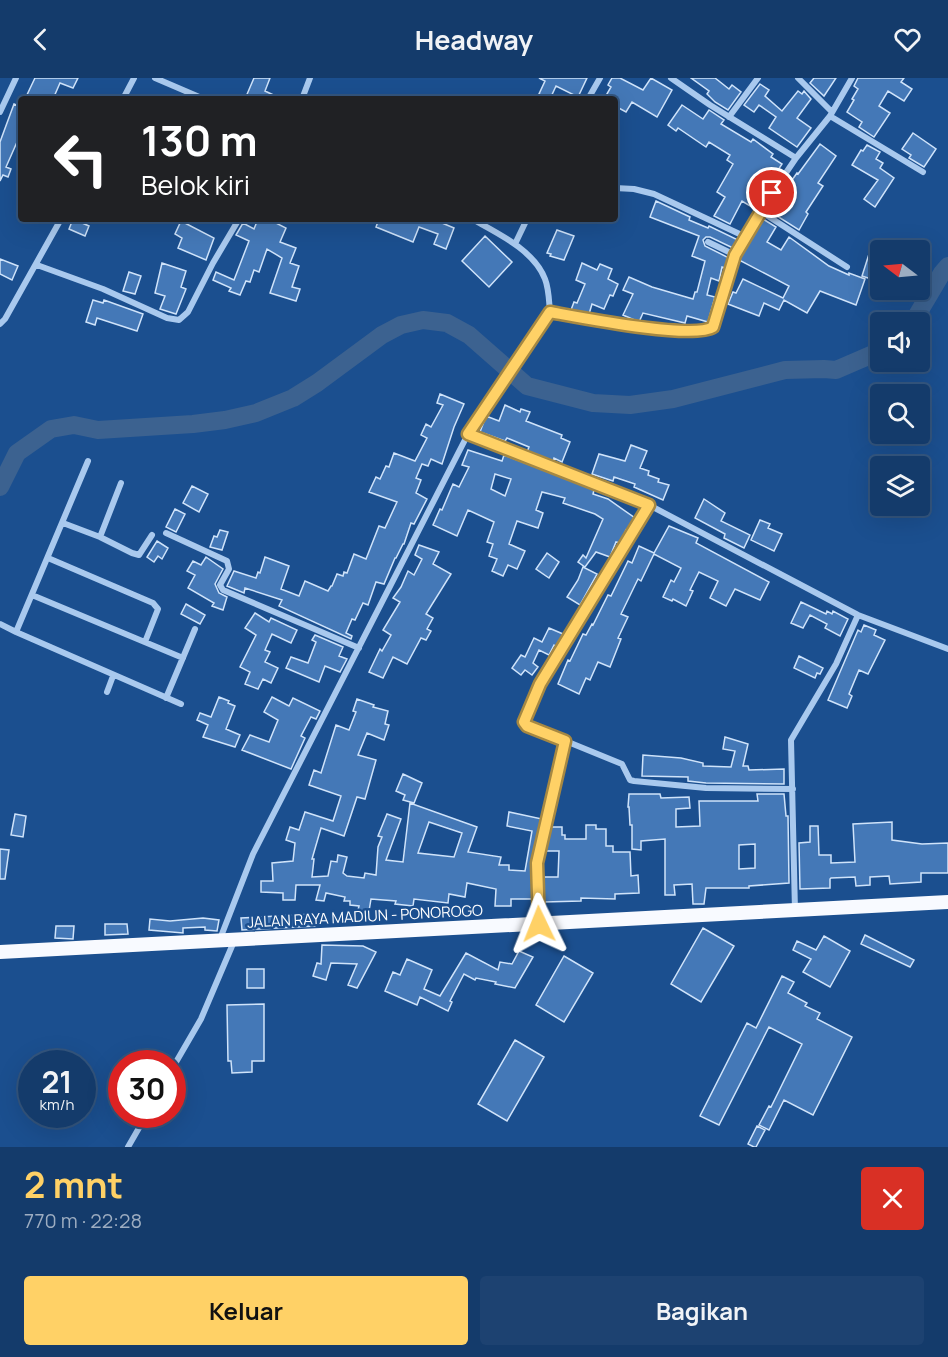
<!DOCTYPE html>
<html lang="id">
<meta charset="utf-8">
<style>
:root{--surface:#143b6b;--page:#1d4271;--text:#f1f3f6;--muted:#9dadc1;--line:#33557e;--accent:#ffd166}
body{margin:0;font-family:Manrope,sans-serif;background:var(--page);color:var(--text);height:100vh;display:flex;flex-direction:column;font-size:22px;white-space:nowrap}
*{box-sizing:border-box;margin:0}
p{font-size:20px;color:var(--muted)}
.icon{flex:none;width:33px;height:33px;fill:none;stroke:currentColor;stroke-width:2;stroke-linecap:round;stroke-linejoin:round}
.map{position:relative;height:1069px;overflow:hidden}
.details{display:flex;flex-direction:column;background:var(--surface);flex:1}
.details>*{flex:none}
.guide{position:absolute;left:18px;top:18px;width:600px;height:126px;border-radius:6px;box-shadow:0 6px 24px #0002,0 0 0 2px var(--line);background:#202124;color:#fff;overflow:hidden}
.needle{width:39px;rotate:286deg}
.buttons{position:absolute;left:870px;top:162px;display:grid;gap:12px}
.buttons a{display:grid;place-items:center;width:60px;height:60px;border-radius:6px;background:var(--surface);box-shadow:0 6px 24px #0002,0 0 0 2px var(--line);font-size:30px}
.speed{position:absolute;left:18px;top:972px;display:flex;gap:12px;font-size:30px;font-weight:700;text-align:center}
.speed>*{display:grid;place-content:center;width:78px;height:78px;border-radius:50%;background:var(--surface);box-shadow:0 6px 24px #0002,0 0 0 2px var(--line);line-height:1}
.speed small{font-size:15px;font-weight:400}
.speed .limit{border:9px solid #d22;background:#fff;color:#111}
.pin{position:absolute;display:grid;place-items:center;width:51px;height:51px;color:#fff;margin:-26px;border:3px solid #fff;border-radius:50%;box-shadow:0 2px 6px #0007}
.me{position:absolute;width:66px;margin:-33px;rotate:358deg;stroke-linejoin:round;filter:drop-shadow(0 0 4px #0008)}
.turn{display:flex;align-items:center;gap:21px;height:126px;padding:0 24px;font-size:27px}
.turn .icon{width:78px;height:78px;stroke-width:2.5}
.turn b{display:block;font-size:42px;line-height:51px}
.round{display:grid;place-items:center;flex:none;width:63px;height:63px;border-radius:6px;background:var(--page)}
.headline{display:flex;align-items:center;justify-content:space-between;height:102px;padding:0 24px}
h1{font-size:36px;font-weight:700;line-height:45px;color:var(--accent)}
.button{display:flex;gap:12px;margin-top:auto;padding:12px 24px}
.button a{flex:1;height:69px;border-radius:6px;background:var(--accent);color:#111;font-size:24px;font-weight:700;line-height:69px;text-align:center}
.button a+a{background:var(--page);color:var(--text)}
header{display:flex;justify-content:space-between;align-items:center;height:78px;padding:0 24px;background:var(--surface);font-size:27px;font-weight:700}
.map>svg:first-child{display:block}
.lines{fill:none;stroke-linecap:round;stroke-linejoin:round}
.river{stroke:#3c6290;stroke-width:18}
.building{fill:#4478b7;stroke:#cfe3fa;stroke-width:1.5;fill-rule:evenodd}
.minor{stroke:#a9c9ee;stroke-width:6}
.trunk{stroke:#f8faff;stroke-width:14}
.route-casing{stroke:#a68842;stroke-width:15}
.route{stroke:#ffd166;stroke-width:10}
.labels{text-anchor:middle;dominant-baseline:central;stroke-width:5;stroke-linejoin:round;paint-order:stroke}
.street-label{font-size:15px;fill:#fff;stroke:#1b4f8f}
</style>
<header><svg class="icon" aria-label="back" viewBox="0 0 24 24"><path d="M15 5l-7 7 7 7"/></svg>Headway<svg class="icon" aria-label="heart" viewBox="0 0 24 24"><path d="M12 20l-8-8c-3-5 5-10 8-4 3-6 11-1 8 4z"/></svg></header>
<div class="map">
<svg width="948" height="1069" viewBox="0 0 948 1069">
<rect width="100%" height="100%" fill="#1b4f8f"/>
<g class="lines">
<!-- river -->
<path class="river" d="M913 244 942 195 948 188
M0 409 17 375 51 351 74 347 98 352 193 346 225 342 256 335 293 320 317 305 382 257 401 247 423 242 447 245 469 257 527 308 593 325 630 327 673 321 785 292 824 291 836 292 880 273"/>
</g>
<!-- building -->
<path class="building" d="M35 0H78L73 10 60 5 53 21H25Z
M254 0H270L265 13 282 21H245Z
M539 0H587L578 19 556 8 550 21 539 16 545 3Z
M612 0H620L643 12 651 0 672 12 657 39 632 24 626 34 615 28V21H604L611 9 608 7Z
M691 0H715L729 11 732 7 741 14 728 32 715 24 707 16 709 13Z
M814 0H836L824 18 810 5Z
M858 0H904L901 4 912 11 904 23 888 13 879 28 890 35 874 59 859 49 862 44 847 34 854 22 852 21 858 11 854 8Z
M760 6 769 12 765 18 782 33 798 13 802 16 804 13 811 21 797 40 811 50 797 69 769 50 776 39 759 27 754 34 744 27Z
M14 26 21 29V55L6 89 11 91 8 99 3 97 0 103V64Z
M682 27 703 41 709 32 724 42 721 46 751 64 753 61 773 76 771 79 782 86 767 109 761 106 750 128 742 123 730 146 714 138 725 119 717 114 733 86 727 82 730 77 709 64 706 69 678 50 676 53 668 47Z
M913 55 936 71 924 89 909 80 911 77 902 71Z
M820 66 836 78 818 105 823 108 806 134 808 136 799 152 769 133 778 118 780 119 797 95 798 96Z
M867 67 880 74 876 81 883 85 880 90 894 100 875 129 864 121 878 102 852 87 861 72 863 73Z
M656 123 690 139 689 142 708 150 709 148 738 162 733 170 710 159H706L703 162 705 168 729 180 725 190 722 189 719 203 711 200 707 217 715 219 708 244 687 238 685 245 643 235 639 244 623 237 633 216 623 212 629 199 652 209 693 221 695 214H697L705 183 692 178 699 158 650 139Z
M73 141 89 148 85 158 69 151Z
M258 141H268L286 150 280 164 296 170 290 185 299 188 292 209 300 211 296 223 270 215 282 180 267 171 259 194 254 192 250 204 246 203 240 217 229 213 231 210 213 202 216 194 234 202 249 163 236 157 243 145 254 151Z
M379 141H443L442 145 454 150 446 171 434 166 438 156 419 149 413 164 376 149Z
M763 141 776 149 767 164 781 172 789 159 829 188 849 197V195L865 201 856 227 820 213 807 235 784 222 779 232 764 225 759 238 728 226 733 214 736 215 743 201 783 220 789 208 739 182Z
M181 143 214 160 206 182 178 170 182 160 175 156Z
M557 152 574 158 564 182 550 178 551 176 547 175Z
M485 158 512 184 489 209 462 183Z
M869 176 880 180V204L862 198Z
M0 181 18 188 12 202 0 196Z
M162 185 186 193 181 209 186 211 176 236 160 231 165 218 155 215Z
M582 185 597 192 600 186 612 191 608 201 618 206 613 218 610 217 604 231 592 226 589 236 571 232 574 224 577 225 585 206 576 202Z
M129 194 141 198 135 216 123 213Z
M93 222 103 225 104 222 143 236 137 253 97 240 95 247 86 244Z
M440 316 464 326 454 349 442 386 431 381 428 388 422 386 416 400 421 402 416 415 427 421 414 446 411 445 404 466H403L396 480H395L384 506 376 504 368 527 363 525 355 542 352 541 346 555 352 558 351 561 279 528 282 522 245 510 244 515 227 508 234 493 256 500 258 494 260 495 265 479 289 488 281 511 299 518 305 503 328 513 331 508H332L337 496 343 498 344 494 347 495 354 476 366 481 379 448 385 450 397 424 369 414 376 399 380 401 386 388 389 389 394 375 415 383 427 360 421 357 426 346 431 349 443 327 437 325Z
M505 327 520 334 521 331 530 334 526 343 562 357 561 360 570 364 562 384 554 380 553 384 527 374 529 369 507 360 505 363 480 354 486 338 499 343Z
M631 367 647 373 640 390 649 393 648 397 659 401 658 404 669 407 663 422 634 409 635 406 614 399 613 403 592 396 599 376 625 383Z
M468 372 502 383 504 377 591 410 594 412 593 416 608 421 635 440 627 453 626 452 620 465 616 464 610 479 596 474 585 489 578 484 583 477 586 480 603 441 595 436 563 425 565 420 542 414 536 432 543 435 538 450 517 443 509 466 525 473 517 491 508 487 503 498 492 493 497 481 489 478 493 466 487 464 494 444 468 432 457 458 433 447 440 431 442 432 453 406 459 409 469 389 462 387ZM495 396 511 401 505 418 491 411Z
M192 408 208 416 199 434 183 425Z
M704 421 725 435 721 443 750 457 744 470 724 460 725 456 695 440Z
M175 431 185 436 176 454 166 449Z
M760 442 770 446 768 450 782 456 774 473 751 462Z
M669 448 698 460 696 465 769 504 760 522 735 511 726 528 710 520 718 503 699 494 690 512 693 513 686 528 673 521 672 523 663 519 671 502 674 504 681 490 654 476 641 503 638 501 621 536 628 539 618 560 621 561 610 589 598 584 590 602 586 600 579 616 558 606 568 582 570 583 583 556 586 557 592 546 593 547 608 517 611 518 628 483 632 485 639 468 654 475Z
M220 452 228 454 222 472 210 469 214 458 217 459Z
M157 463 168 470 162 481 158 478 154 484 147 479Z
M419 467 439 474 433 486 451 496 426 536 433 540 427 551 431 553 426 562 421 560 407 586 393 579 383 600 369 594 380 571 382 573 391 557 383 552 400 524 393 520 401 509 408 493 414 497 422 481 415 477Z
M547 475 559 484 549 500 536 491Z
M206 479 223 491 215 506 219 515 227 519 223 532 212 528 214 525 188 510 195 497 187 493 193 483 201 487Z
M583 489 597 496 580 527 567 519 578 502Z
M801 524 826 536 827 533 832 536 833 533 848 541 840 558 825 550 827 546 810 537 803 550 791 545Z
M186 526 205 537 200 546 181 536Z
M255 535 269 544 271 540 297 552 291 565 272 556 265 572 270 574 265 584 278 590 271 605 263 601 258 611 245 606 250 594 240 589 256 557 245 550Z
M864 547 876 552 874 557 885 562 868 596 859 592 849 616 852 618 847 630 828 622 858 552 861 554Z
M549 550 563 556 557 569 554 567 549 577 539 572 533 585 538 589 532 597 525 592 521 597 512 590 521 577 525 579 534 560 542 564Z
M315 557 343 569 339 578 347 581 340 594 325 588 319 604 286 590 291 579 308 585 316 564 312 562Z
M799 578 823 590 820 596 817 595 815 600 794 590Z
M219 619 229 623 228 625 235 628 226 651 240 657 235 669 203 659 208 647 197 642 200 635 211 639Z
M272 619 289 628 293 620 320 633 316 641 311 639 301 658 305 660 291 691 242 672 250 657 269 664 278 642 264 634Z
M357 621 374 627 373 629 388 633 385 646 389 647 384 662 367 655 358 677 376 682 365 721 357 719 344 758 321 750 312 781H314L312 799 328 798 331 783 337 784 338 777 347 779 343 795 347 798 364 800 365 795 376 797 378 769 382 759 378 758 387 736 401 741 386 782 403 784 410 725 477 749 468 774 501 779 499 787H509V792L525 793 532 753 507 748 509 734 542 741 532 784 533 824 532 821H511V828H495L496 811 467 805 465 819 449 816 448 825 414 821 413 828 395 826 396 823 371 821 369 833 358 832 359 828 350 827V823H344L345 819 326 815 324 823 316 822 320 807H296L295 822H283V815L261 814V803H273L272 785 293 783 295 765 286 762 290 749 299 752 305 734 333 743 341 718 309 707 314 692 321 695 336 647 349 652 356 634 353 633ZM429 744 462 755 454 779 418 775Z
M725 659 748 666 743 688H748L749 692 784 691V706L706 705 688 703V699L642 698 643 677 681 680 703 685V688L731 689 735 673 723 671Z
M403 696 422 705 414 725 403 722 405 717 396 713Z
M629 716H660L661 720 689 719 690 730 676 731V749L700 748 699 723H758L757 716H784L786 738H788L789 805 749 808V810H706L704 826H693L692 806 674 807 675 817H665V761L641 763V772L632 771V747H630L629 729H628ZM755 766V790L739 791V767Z
M15 736 26 738 23 759 11 757Z
M892 744V762L922 766 948 765V795H921V804L890 806 889 798 870 799V807L856 808 855 799 831 800 830 801V810L800 811 799 765 810 764V748H818L819 777H831V785L855 784 853 746Z
M586 747H596V751H606V768H613V774H630L631 798 638 797 639 815 615 816V821L581 820V823L544 824 543 799H558L559 773H545L551 749H562V757H565V761H586Z
M0 771 9 772 5 801H0Z
M314 836 315 848 242 852 241 840Z
M203 840 219 842 217 853 205 852V849L183 850V855L149 852 150 841 170 843Z
M105 846H127L128 856 105 857Z
M56 848H74L73 861 55 860Z
M703 850 734 868 701 924 671 906Z
M865 857 914 882 910 889 861 866Z
M824 858 850 873 830 909 803 894 811 881 793 872 797 863 816 872Z
M322 867 363 868 376 874 357 910 348 907 357 886 331 885 326 902 313 898 317 885 321 886Z
M519 873 533 879 515 910 495 906 496 904 476 900 475 902 464 896 450 923 452 924 448 933 420 919 417 927 385 913 393 894 400 897 407 881 432 892 424 911 440 918 466 875 498 892 500 884 512 886Z
M564 878 593 895 564 944 536 927Z
M247 891H264V910H247Z
M782 898 794 904 788 915 807 925 805 928 820 935 817 941 852 959 813 1037 784 1022 769 1052 759 1047 769 1028 771 1029 802 966 769 949 719 1047 700 1038 747 945 756 950Z
M264 926V983H252V994L232 995 231 983H228L227 927Z
M515 962 544 979 507 1043 478 1026Z
M757 1048 765 1052 756 1069H754L748 1066Z"/>
<g class="lines">
<!-- minor -->
<path class="minor" d="M155 0 204 21
M671 0 710 27 796 80
M798 0 832 34
M123 21 134 0
M302 21 310 0
M588 21 600 0
M0 34 16 0
M830 38 923 94
M729 39 758 0
M615 110 634 111 654 116 746 159
M760 133 847 189
M472 141C497 155 534 172 545 201 549 211 549 224 550 234
M708 164 735 177
M515 166 527 141
M37 187 103 211 167 240 179 242 188 234 213 185 239 141
M0 246 5 241 61 141
M468 356 649 427 858 537 948 571
M88 383 16 554 181 626
M649 427 540 606 525 639 524 646 622 686 630 702 634 703 706 710 793 711
M63 445 100 459 121 405
M166 455 227 483 229 491 220 507 223 512 359 570
M100 459 132 475 139 477 152 457
M48 480 153 525 158 531 145 564
M32 517 183 580
M0 546 16 554
M107 614 113 598
M166 620 195 551
M795 833 791 662 836 586 858 537
M539 845 537 785 565 663
M220 861 253 776 468 356 540 247 550 234C578 239 693 262 713 249L735 177 760 133 796 80 830 38 852 0
M172 991 201 941 235 861
M128 1069 147 1036"/>
<!-- trunk -->
<path class="trunk" d="M0 874 948 824"/>
</g>
<g class="lines">
<defs>
<path id="route" d="M539 846 537 785 565 663 527 648 524 644 540 606 649 427 468 356 550 234C578 239 693 262 713 249L735 177 772 115"/>
</defs>
<!-- route casing -->
<use href="#route" class="route-casing"/>
<!-- route -->
<use href="#route" class="route"/>
</g>
<g class="labels">
<!-- street labels -->
<g class="street-label">
<text transform="translate(365 838) rotate(-3)">JALAN RAYA MADIUN - PONOROGO</text>
</g>
</g>
</svg>
<div class="buttons">
<a><svg class="needle" viewBox="-14 -14 28 28"><path d="M0-13l5 13h-10z" fill="#e53935"/><path d="M0 13l5-13h-10z" fill="#9dadc1"/></svg></a>
<a><svg class="icon" aria-label="sound" viewBox="0 0 24 24"><path d="M4 9h4l5-4v14l-5-4H4zM17 9q2 3 0 6"/></svg></a>
<a><svg class="icon" aria-label="search" viewBox="0 0 24 24"><circle cx="10" cy="10" r="6"/><path d="M15 15l6 6"/></svg></a>
<a><svg class="icon" aria-label="layers" viewBox="0 0 24 24"><path d="M12 4l9 5-9 5-9-5zM3 14l9 5 9-5"/></svg></a>
</div>
<div class="speed"><div>21<small>km/h</small></div><div class="limit">30</div></div>
<div class="pin" style="left:772px;top:115px;background:#d93025"><svg class="icon" aria-label="arrive" viewBox="0 0 24 24"><path d="M6 21V4h12l-3 4 3 4H6"/></svg></div>
<svg class="me" style="left:539px;top:846px" viewBox="-20 -20 40 40"><path d="M0-17L14 15 0 8-14 15z" fill="#ffd166" stroke="#fff" stroke-width="4"/></svg>
<div class="guide">
<div class="turn"><svg class="icon" aria-label="left" viewBox="0 0 24 24"><path d="M17 20v-9H6M10 6l-5 5 5 5"/></svg><div><b>130 m</b>Belok kiri</div></div>
</div>
</div>
<section class="details">
<div class="headline"><div><h1>2 mnt</h1><p>770 m · 22:28</p></div><a class="round" style="background:#d93025;color:#fff"><svg class="icon" aria-label="close" viewBox="0 0 24 24"><path d="M6 6l12 12M18 6L6 18"/></svg></a></div>
<div class="button"><a>Keluar</a><a>Bagikan</a></div>
</section>
